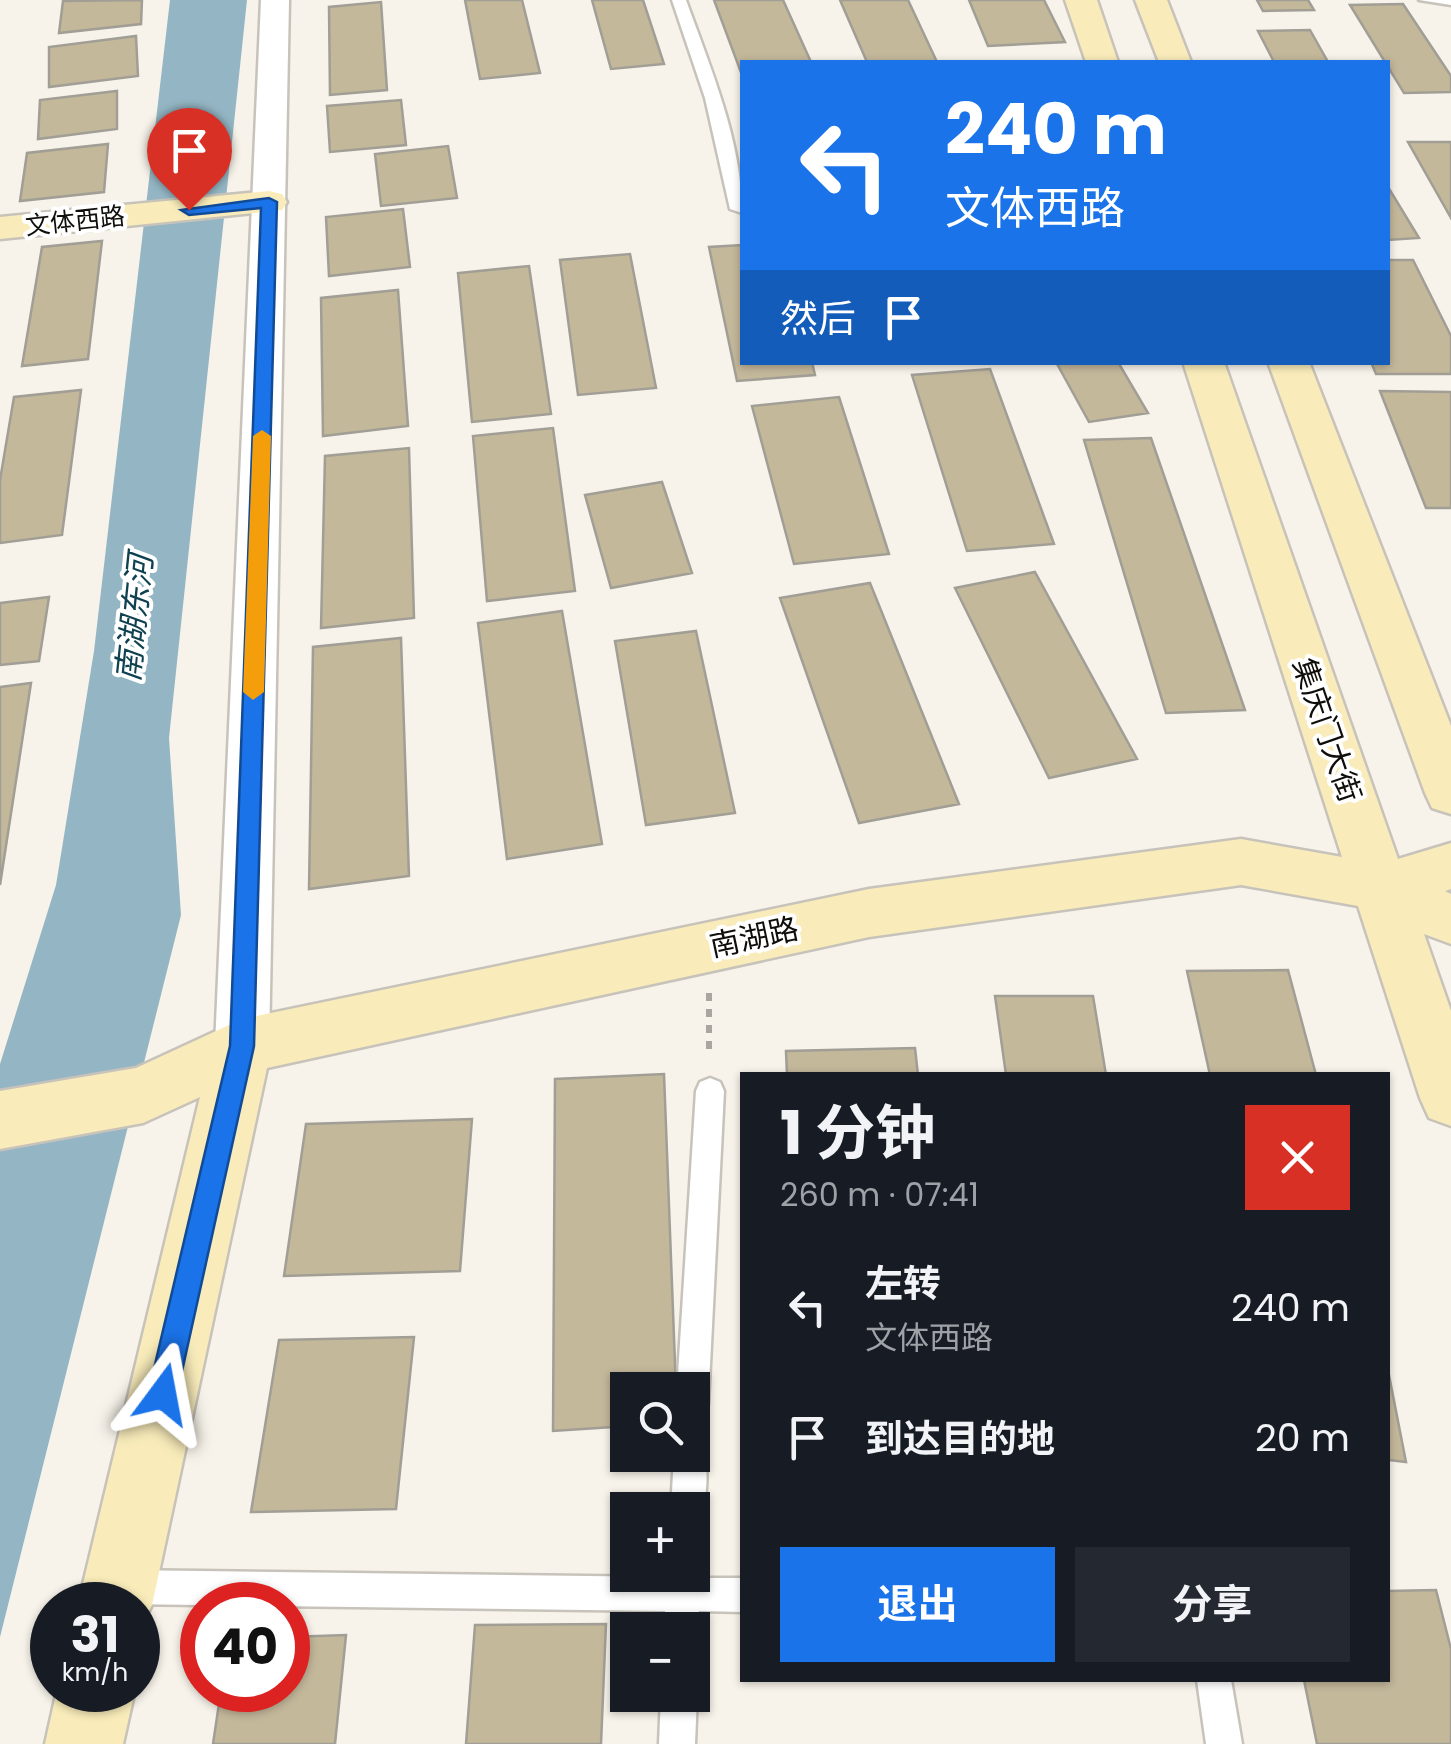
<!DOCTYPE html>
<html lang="zh">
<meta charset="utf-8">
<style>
:root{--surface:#171b24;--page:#242831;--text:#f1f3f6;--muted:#9ea1a6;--accent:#1a73e8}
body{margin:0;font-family:Poppins,"Noto Sans SC",sans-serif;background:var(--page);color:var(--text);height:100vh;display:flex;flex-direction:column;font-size:38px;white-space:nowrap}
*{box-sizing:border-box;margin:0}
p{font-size:32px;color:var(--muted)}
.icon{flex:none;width:55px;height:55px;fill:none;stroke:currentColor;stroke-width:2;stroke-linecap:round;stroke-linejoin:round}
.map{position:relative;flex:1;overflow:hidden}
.side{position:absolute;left:740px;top:1072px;width:650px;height:610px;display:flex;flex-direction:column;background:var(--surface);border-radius:0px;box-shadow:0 2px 8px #0004}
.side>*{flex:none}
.guide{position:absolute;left:740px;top:60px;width:650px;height:305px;border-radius:0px;box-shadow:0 2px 8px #0004;background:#1a73e8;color:#fff;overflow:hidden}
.buttons{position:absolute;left:610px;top:1372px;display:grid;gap:20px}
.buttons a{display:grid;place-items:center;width:100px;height:100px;border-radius:0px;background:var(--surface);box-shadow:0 2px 8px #0004;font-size:50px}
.speed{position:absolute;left:30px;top:1582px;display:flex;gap:20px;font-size:50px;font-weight:700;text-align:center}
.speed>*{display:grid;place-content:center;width:130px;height:130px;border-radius:50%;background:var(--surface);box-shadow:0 2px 8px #0004;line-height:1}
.speed small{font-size:25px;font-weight:400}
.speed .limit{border:15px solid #d22;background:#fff;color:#111}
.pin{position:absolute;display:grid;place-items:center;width:85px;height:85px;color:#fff;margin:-102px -42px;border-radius:50% 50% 50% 0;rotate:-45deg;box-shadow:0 0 10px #0007}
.pin .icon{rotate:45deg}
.me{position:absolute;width:110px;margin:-55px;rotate:13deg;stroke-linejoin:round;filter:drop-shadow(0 0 8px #0008)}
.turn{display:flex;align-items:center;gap:35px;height:210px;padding:0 40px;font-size:45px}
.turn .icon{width:130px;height:130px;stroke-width:2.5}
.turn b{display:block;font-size:70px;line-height:85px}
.then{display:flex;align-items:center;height:95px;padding:0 40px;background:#0003;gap:20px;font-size:38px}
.round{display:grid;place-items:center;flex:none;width:105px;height:105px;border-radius:0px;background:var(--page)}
.overview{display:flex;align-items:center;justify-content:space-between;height:170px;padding:0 40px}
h1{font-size:60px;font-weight:700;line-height:75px}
.action{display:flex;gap:20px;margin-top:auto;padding:20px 40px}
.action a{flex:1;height:115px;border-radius:0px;background:var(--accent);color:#fff;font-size:40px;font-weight:700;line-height:115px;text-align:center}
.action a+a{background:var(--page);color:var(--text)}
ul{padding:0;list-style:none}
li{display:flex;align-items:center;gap:30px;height:130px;padding:0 40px}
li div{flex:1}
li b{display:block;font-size:38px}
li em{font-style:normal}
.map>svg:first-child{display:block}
.water{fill:#94b6c4}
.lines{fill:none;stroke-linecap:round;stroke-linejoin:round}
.river{fill:#94b6c4;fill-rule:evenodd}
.building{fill:#c4b89b;stroke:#a19e95;stroke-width:2.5}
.lane-casing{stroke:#c7c3ba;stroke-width:5}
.street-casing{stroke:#c7c3ba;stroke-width:5}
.secondary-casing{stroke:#c7c3ba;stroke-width:5}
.path{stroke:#a9a69f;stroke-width:6;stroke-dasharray:8 8;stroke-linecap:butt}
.lane{fill:#fff;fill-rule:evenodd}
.street{fill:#fff;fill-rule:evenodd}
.secondary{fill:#f9ecba;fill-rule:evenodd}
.route{fill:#1a73e8;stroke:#114b97;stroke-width:2.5}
.slow{fill:#f59e0b}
.labels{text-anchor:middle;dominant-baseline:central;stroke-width:8;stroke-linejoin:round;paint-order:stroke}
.far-street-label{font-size:25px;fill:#0f0e0b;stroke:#fff}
.street-label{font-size:30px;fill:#0f0e0b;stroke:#fff}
.water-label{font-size:32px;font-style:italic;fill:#0f4151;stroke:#fff}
</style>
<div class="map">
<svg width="1451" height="1744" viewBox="0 0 1451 1744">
<rect width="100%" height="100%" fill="#f7f3ea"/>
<!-- water -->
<path class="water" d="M194 0H247L169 738 181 915 0 1637V1216L124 817Z"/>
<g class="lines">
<!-- river -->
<path class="river" d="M170 0H218L170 651 142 885 50 1223 35 1258 0 1272V1064L56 885 94 651Z"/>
</g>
<!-- building -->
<path class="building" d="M142 0 141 24 59 33 63 1Z
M465 0H522L540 73 480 79Z
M592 0H643L664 64 611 69Z
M714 0H783L811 62H742V75Z
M840 0H908L937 62H867Z
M969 0H1044L1065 42 988 46Z
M1257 0H1308L1314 10 1263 11Z
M381 2 387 90 330 95 329 7Z
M1403 4 1451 76V92L1404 93 1350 5Z
M1310 30 1328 62H1274L1258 31Z
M136 36 138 76 49 87V47Z
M117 91V129L38 139 40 100Z
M401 100 406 145 330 152 327 106Z
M1408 142H1451V218Z
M108 144 104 192 20 201 27 153Z
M448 146 457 198 381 206 375 154Z
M1388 187 1419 238 1388 240Z
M403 209 410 267 329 276 326 217Z
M102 241 88 359 22 366 42 247Z
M742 245V362H812L815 375 737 381 709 247Z
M630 254 656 388 578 395 560 260Z
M1388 260H1413L1451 336V374H1376L1371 362H1388Z
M529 266 551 414 472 422 458 273Z
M398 290 408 426 323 436 321 298Z
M1056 362H1118L1148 413 1089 422Z
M990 369 1054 544 967 551 912 375Z
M81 390 62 535 0 543V480L14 397Z
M1380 391 1451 392V508H1426Z
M839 397 889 554 794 564 752 406Z
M553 428 575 591 487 601 473 436Z
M1151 438 1245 710 1166 713 1084 440Z
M409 448 414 618 321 628 325 456Z
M662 482 692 573 611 588 585 495Z
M1035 572 1137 759 1049 778 955 588Z
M870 583 959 804 859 823 780 598Z
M49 597 39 661 0 665V603Z
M562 611 602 844 507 859 478 623Z
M696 631 735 813 646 825 615 641Z
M401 638 409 876 309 889 313 647Z
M31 683 0 885V687Z
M1288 970 1316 1075H1210L1187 971Z
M995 996H1093L1106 1075H1006Z
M915 1048 918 1075H787L786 1051Z
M664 1074 676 1390H628V1426L553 1431 555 1079Z
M472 1119 460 1271 284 1276 306 1124Z
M414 1337 396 1509 251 1512 279 1340Z
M1388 1370 1406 1462 1388 1460Z
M1436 1590 1451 1649V1744H1317L1304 1680H1388V1591Z
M606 1624 601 1744H466L475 1625Z
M346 1635 335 1744H213L221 1690H288V1637Z"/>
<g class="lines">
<defs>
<path id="lane" d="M672 0H686C710 67 742 141 742 213L730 209 705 98Z
M1419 0H1451V5Z
M710 1078 720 1082 724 1091 708 1404 703 1415 692 1420V1390H677L696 1091 700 1082Z
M692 1440 701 1444C710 1465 707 1501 699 1522L692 1524V1510H671L674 1455H692Z
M692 1562 700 1578H742V1612L699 1611 692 1642V1630H664L665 1611 123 1604 111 1599 106 1587 111 1575 123 1570 666 1577 692 1575Z
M1197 1680H1231L1242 1744H1206Z
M692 1685 697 1695 695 1744H659L661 1695H692Z"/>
<path id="street" d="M261 0H289L269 1046 261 1063 242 1071 223 1063 215 1046Z"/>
<path id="secondary" d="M1065 0H1097L1118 62H1086Z
M1135 0H1167L1191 62H1159Z
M269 191 282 194 287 202 282 210 0 239V217Z
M1183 362H1224L1398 859 1451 843V889L1445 891 1451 894V944L1424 934 1451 1011V1126L1429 1118 1420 1098 1358 906 1241 885 869 937 267 1068 152 1605 138 1633V1605H78L200 1097 143 1123 0 1149V1091L136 1068 242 1019 869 889 1241 839 1342 857Z
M1268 362H1309L1451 726V814L1432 808 1425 793Z
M57 1690H135L123 1744H45Z"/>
</defs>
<!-- lane casing -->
<use href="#lane" class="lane-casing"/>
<!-- street casing -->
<use href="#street" class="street-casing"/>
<!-- secondary casing -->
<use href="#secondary" class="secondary-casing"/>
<!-- path -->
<path class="path" d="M709 993V1056"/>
<!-- lane -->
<use href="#lane" class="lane"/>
<!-- street -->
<use href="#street" class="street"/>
<!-- secondary -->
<use href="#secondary" class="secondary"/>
</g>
<!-- route -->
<path class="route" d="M269 198 277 202 254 1046 177 1394 173 1404 163 1408 153 1404 148 1394 230 1046 261 208 189 215 181 210Z"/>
<!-- slow -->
<path class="slow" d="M262 430 271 436 264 692 253 700 243 692 253 436Z"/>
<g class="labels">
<!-- far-street labels -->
<g class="far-street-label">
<text transform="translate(75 221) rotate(-6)">文体西路</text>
</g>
<!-- street labels -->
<g class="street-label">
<text transform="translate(1327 730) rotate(71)">集庆门大街</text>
<text transform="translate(754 937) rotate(-12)">南湖路</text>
</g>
<!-- water labels -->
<g class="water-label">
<text transform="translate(134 618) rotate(-84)">南湖东河</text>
</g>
</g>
</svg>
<div class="buttons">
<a><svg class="icon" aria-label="search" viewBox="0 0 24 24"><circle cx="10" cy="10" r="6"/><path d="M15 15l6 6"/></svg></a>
<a>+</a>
<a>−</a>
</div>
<div class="speed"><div>31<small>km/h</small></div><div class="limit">40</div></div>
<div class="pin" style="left:189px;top:210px;background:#d93025"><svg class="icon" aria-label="arrive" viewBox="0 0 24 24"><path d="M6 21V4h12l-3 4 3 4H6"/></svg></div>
<svg class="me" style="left:163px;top:1394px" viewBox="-20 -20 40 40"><path d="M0-17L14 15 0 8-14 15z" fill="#1a73e8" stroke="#fff" stroke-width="4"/></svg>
<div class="guide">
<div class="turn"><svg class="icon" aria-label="left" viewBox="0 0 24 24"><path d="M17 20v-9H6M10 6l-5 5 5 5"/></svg><div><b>240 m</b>文体西路</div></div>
<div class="then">然后<svg class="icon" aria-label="arrive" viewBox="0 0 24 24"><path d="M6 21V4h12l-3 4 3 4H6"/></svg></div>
</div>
<section class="side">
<div class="overview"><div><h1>1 分钟</h1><p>260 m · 07:41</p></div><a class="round" style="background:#d93025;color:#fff"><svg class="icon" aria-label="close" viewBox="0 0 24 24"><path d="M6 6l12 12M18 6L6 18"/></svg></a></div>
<ul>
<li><svg class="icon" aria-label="left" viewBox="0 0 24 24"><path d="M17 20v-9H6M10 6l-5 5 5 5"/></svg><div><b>左转</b><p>文体西路</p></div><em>240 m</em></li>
<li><svg class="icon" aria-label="arrive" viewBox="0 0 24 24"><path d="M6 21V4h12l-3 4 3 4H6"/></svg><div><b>到达目的地</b></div><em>20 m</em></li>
</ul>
<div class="action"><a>退出</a><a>分享</a></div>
</section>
</div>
